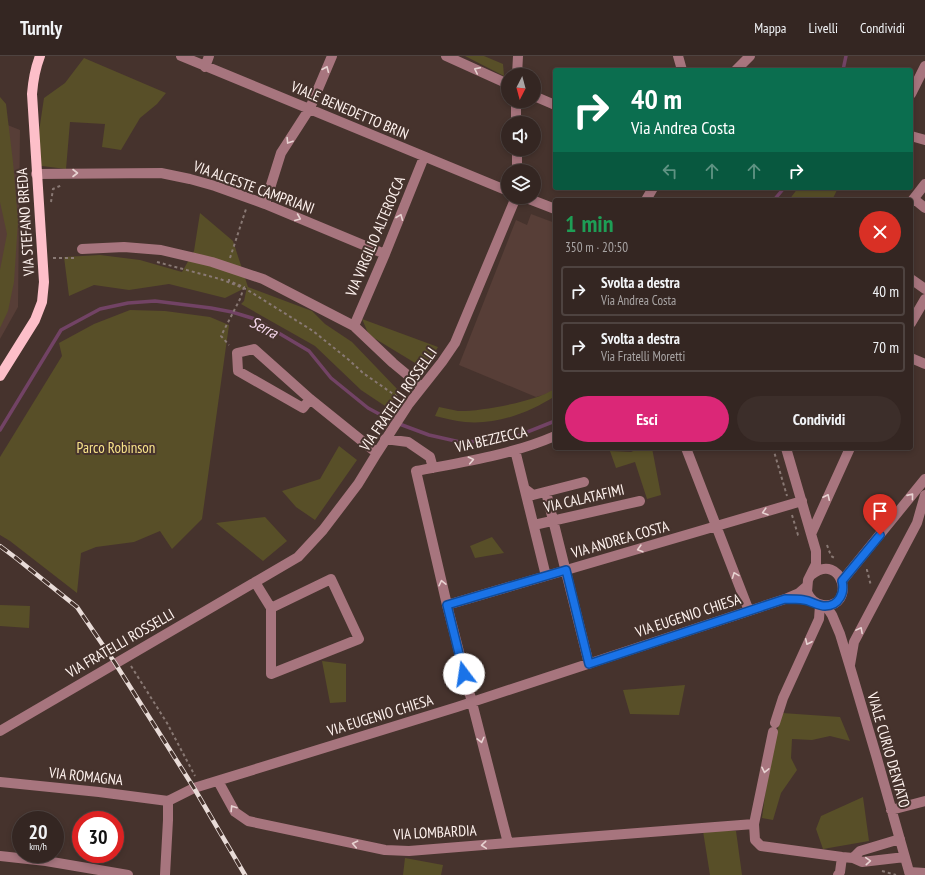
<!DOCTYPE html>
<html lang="it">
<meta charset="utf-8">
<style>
:root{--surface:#342622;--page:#3c2e2a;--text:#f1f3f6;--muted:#a9a5a5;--line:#4e4340;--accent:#db2777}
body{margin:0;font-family:"PT Sans Narrow",sans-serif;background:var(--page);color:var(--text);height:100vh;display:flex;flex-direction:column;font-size:15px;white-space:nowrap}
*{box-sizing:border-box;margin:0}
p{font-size:13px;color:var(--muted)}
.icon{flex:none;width:22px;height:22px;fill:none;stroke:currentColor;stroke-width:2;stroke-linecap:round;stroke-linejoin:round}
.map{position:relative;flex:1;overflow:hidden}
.drawer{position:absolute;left:553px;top:142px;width:360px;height:252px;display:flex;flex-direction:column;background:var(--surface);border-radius:4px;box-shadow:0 2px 6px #0003,0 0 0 1px var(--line)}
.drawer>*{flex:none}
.top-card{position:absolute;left:553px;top:12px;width:360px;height:122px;border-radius:4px;box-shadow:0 2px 6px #0003,0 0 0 1px var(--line);background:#0b6e4f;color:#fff;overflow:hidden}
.needle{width:26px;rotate:186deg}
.controls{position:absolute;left:501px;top:12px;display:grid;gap:8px}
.controls a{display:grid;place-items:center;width:40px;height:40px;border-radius:50%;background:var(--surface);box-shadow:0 2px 6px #0003,0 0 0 1px var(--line);font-size:20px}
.speed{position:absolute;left:12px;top:755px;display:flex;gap:8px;font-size:20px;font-weight:700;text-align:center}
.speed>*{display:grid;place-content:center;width:52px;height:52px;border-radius:50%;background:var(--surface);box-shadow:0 2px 6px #0003,0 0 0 1px var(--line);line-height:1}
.speed small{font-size:10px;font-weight:400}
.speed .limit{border:6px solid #d22;background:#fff;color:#111}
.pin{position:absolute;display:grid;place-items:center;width:34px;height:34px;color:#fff;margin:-41px -17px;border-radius:50% 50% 50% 0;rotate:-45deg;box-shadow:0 0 4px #0007}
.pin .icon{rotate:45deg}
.me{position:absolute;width:44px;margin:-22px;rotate:346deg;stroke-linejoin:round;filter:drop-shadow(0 0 3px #0008)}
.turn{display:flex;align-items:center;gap:14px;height:84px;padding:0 12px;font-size:18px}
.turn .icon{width:52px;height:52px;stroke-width:2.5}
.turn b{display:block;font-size:28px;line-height:34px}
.lanes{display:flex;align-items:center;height:38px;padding:0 12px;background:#0003;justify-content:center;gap:20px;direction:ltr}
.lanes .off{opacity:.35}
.round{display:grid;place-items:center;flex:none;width:42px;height:42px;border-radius:21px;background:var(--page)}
.summary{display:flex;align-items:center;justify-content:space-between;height:68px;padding:0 12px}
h1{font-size:24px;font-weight:700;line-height:30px;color:#1e9e55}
.button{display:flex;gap:8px;margin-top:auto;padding:8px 12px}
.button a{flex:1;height:46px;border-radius:24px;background:var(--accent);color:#fff;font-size:16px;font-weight:700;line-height:46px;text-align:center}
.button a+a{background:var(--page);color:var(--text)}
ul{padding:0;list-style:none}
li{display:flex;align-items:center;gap:12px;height:50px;margin:0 8px 6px;padding:0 4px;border:2px solid var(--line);border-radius:4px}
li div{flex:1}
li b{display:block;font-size:15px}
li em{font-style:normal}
header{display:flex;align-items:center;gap:24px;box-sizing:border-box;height:56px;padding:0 20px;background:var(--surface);border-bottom:1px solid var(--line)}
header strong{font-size:19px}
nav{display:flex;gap:22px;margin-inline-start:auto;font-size:14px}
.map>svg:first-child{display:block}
.built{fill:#573e37}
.green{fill:#584f28}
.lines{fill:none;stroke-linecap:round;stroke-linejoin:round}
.stream{stroke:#724365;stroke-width:3.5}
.path{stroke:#897974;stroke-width:2;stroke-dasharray:3 3;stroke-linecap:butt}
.minor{stroke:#a7757e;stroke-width:10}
.major{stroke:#fdbfc9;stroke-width:10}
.rail-casing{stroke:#e8dbd7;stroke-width:4.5}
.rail{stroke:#46332d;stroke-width:3;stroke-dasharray:9;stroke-linecap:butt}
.oneway{stroke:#e8d3d2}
.route-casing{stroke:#114b97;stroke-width:10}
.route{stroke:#1a73e8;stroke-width:7}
.labels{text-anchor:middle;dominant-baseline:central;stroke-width:4;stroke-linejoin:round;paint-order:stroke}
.street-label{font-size:15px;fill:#fef2ee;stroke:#46332d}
.park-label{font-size:15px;fill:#f8e38a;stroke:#46332d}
.water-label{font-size:16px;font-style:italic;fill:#f7d8ed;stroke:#46332d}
</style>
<header>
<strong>Turnly</strong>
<nav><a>Mappa</a><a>Livelli</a><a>Condividi</a></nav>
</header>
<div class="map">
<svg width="925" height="819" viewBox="0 0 925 819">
<rect width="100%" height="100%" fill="#46332d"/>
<!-- built -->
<path class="built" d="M0 66 20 74 18 251 0 283Z
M531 158 555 167V332L550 337 536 341 459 309 516 164 527 169Z"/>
<!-- green -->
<path class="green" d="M465 0H484L503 8 504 20Z
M84 2 166 37 157 48 140 62 121 94 102 91 105 68 70 66 66 113 34 109 44 42 65 27Z
M0 41 6 48 13 106 18 165 14 226 8 255 0 272V214L7 178 0 146Z
M798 132H838L832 144H789Z
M200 157 233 185 248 231 312 255 325 268 352 286 399 335 388 352 361 334 315 290 241 248 244 245 247 231 225 242 169 228 129 234 94 229 69 240 64 201 100 199 140 204 182 216 194 195Z
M130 254 165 255 210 261 229 269 202 463 172 493 160 475 134 486 96 491 81 497 77 537 10 485 0 479V401L62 300 59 287 94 268Z
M362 263 438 291 425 313 369 279Z
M555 332V340C529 357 496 369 465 366 455 365 445 362 435 360L439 351C445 352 452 354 458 355 477 356 541 345 555 332Z
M339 390 357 404 315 464 296 451 282 435 320 423Z
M640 392H652L661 439 647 443 635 406 616 412 610 395 631 396Z
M265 461 287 485 263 505 216 467Z
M492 481 504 497 475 502 470 490Z
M0 549 30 550 29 572 0 570Z
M322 605 346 608V646L330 647Z
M685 629 679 659 630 658 623 634Z
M782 657 840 661 850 685 830 680 812 684 792 683 791 702 797 714 781 737 773 764 762 762 770 702Z
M863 741 869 785 823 793 816 773 821 760Z
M703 775H736L742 819H710Z
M405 802 443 809 441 819H403Z"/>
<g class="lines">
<!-- stream -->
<path class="stream" d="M843 14 846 0
M774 144 784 132
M0 374 61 274 100 253 128 247 155 245 211 252 232 256 255 263 309 295 331 322 368 352 394 366 429 379 460 386 507 384 555 365"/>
<!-- path -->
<path class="path" d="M51 146 53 133 62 129
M53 202H75
M230 202 246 153
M157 206 220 223 246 233 313 275 349 304 363 317 399 342
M229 223V225L244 231 240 243 221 280 229 289
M773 392 787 440
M792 459 798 479 801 478
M827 489 831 500 836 503
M866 514H867L871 530
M131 610 167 667 195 720
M882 815 896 819"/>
<!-- minor -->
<path class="minor" d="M181 0 508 135
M446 0 508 28
M678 0 682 14
M205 11 209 0
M736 14 750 0
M517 19 518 0
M911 38 925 10
M534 40 555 49
M516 45V67
M911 80 925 84
M517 93V115
M36 118 161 117 190 123 215 130 265 148 385 198
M524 141 555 153
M914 143 925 152
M646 144 653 132
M911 146 925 128
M265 148 281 97 310 52 332 0
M82 193 124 191 161 194 212 206 263 223 354 270 393 307 422 331
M911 223 925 233
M911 267 925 243
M354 270 385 198 424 101
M911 302 925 308
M310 343 303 352 238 315 237 297 254 293 310 343 377 397
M385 383 408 386 430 401 433 412
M686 392 749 555
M786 392 816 495V508L808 524 807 536C810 543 815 548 823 549 857 553 843 494 811 519
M515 394 546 520
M525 433 533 439 584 426
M546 436 589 608
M534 469 640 445
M812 476 850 392
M842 525 925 423
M255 526 271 552V618L359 583 331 523 271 552
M447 549 802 445
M826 550 832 559 840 578 850 611 876 699 910 819
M850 609 854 586 917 467 925 439
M775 667 783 642 819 563 820 549
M0 675 298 501 323 474 358 428 377 397 408 349 442 306 455 287 516 141
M773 676 754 768 755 784 761 790 842 801 853 802
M218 725 235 756 248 765 385 794 409 795 508 787 447 549 416 415C463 406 511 399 555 380
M0 726 99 736 168 745
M168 745 194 732 457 651 785 543 799 537 807 530
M891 754 925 745
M900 783 860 795 853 802 862 806 905 801
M508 787 754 768
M0 800 46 805 128 819
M909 816 925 817
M165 819 168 764V745
M838 819 840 816 842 801"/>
<!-- major -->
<path class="major" d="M0 320 35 264 42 246 44 226 32 38C33 25 35 13 40 0"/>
<defs>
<path id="rail" d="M0 490 16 502 77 551 115 607 194 732 245 819"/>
</defs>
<!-- rail casing -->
<use href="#rail" class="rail-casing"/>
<!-- rail -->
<use href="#rail" class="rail"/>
</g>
<!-- one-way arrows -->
<defs><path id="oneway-chevron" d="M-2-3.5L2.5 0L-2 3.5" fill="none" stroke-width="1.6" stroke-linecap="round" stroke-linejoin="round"/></defs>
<g class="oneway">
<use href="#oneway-chevron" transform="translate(326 13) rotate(-67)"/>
<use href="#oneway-chevron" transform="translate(477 14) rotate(-154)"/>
<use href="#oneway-chevron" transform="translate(289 85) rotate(122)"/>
<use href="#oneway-chevron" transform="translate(75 117)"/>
<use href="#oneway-chevron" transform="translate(400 161) rotate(-68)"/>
<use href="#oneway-chevron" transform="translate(298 162) rotate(23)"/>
<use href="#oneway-chevron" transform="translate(471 404) rotate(-12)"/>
<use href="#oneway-chevron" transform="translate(911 440) rotate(-51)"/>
<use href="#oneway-chevron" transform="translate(827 441) rotate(-65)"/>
<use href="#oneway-chevron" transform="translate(765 456) rotate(163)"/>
<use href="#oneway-chevron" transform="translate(640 493) rotate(164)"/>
<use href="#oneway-chevron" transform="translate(735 519) rotate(-111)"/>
<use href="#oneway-chevron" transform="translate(442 527) rotate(-103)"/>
<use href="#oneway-chevron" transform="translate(860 574) rotate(-62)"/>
<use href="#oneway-chevron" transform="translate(808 586) rotate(115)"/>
<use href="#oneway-chevron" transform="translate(481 684) rotate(76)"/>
<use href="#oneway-chevron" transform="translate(765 714) rotate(102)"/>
<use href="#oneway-chevron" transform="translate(233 752) rotate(-123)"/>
<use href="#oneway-chevron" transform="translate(355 788) rotate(-168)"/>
<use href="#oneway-chevron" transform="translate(484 789) rotate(175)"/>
<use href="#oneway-chevron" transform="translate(868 805) rotate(-4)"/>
</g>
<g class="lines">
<defs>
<path id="route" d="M464 618 447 549 566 514 589 608 785 543C791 543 798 543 804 544 811 545 818 550 825 550 839 550 845 537 842 525L880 479"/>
</defs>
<!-- route casing -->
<use href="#route" class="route-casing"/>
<!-- route -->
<use href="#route" class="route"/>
</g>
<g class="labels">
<!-- street labels -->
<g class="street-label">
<text transform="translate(350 54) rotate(23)">VIALE BENEDETTO BRIN</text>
<text transform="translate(254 131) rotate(20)">VIA ALCESTE CAMPRIANI</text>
<text transform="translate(25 166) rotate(-94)">VIA STEFANO BREDA</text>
<text transform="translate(375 180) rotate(-67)">VIA VIRGILIO ALTEROCCA</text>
<text transform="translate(398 343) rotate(-55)">VIA FRATELLI ROSSELLI</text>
<text transform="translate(491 383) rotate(-13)">VIA BEZZECCA</text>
<text transform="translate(584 442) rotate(-13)">VIA CALATAFIMI</text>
<text transform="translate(620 483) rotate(-16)">VIA ANDREA COSTA</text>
<text transform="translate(688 559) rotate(-18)">VIA EUGENIO CHIESA</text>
<text transform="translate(120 587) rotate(-30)">VIA FRATELLI ROSSELLI</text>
<text transform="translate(380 659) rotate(-17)">VIA EUGENIO CHIESA</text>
<text transform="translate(889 694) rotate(74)">VIALE CURIO DENTATO</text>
<text transform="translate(86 720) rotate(6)">VIA ROMAGNA</text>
<text transform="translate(435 776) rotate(-3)">VIA LOMBARDIA</text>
</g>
<!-- park labels -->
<g class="park-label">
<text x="116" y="391">Parco Robinson</text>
</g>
<!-- water labels -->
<g class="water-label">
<text transform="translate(264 271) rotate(27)">Serra</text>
</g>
</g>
</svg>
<div class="controls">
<a><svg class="needle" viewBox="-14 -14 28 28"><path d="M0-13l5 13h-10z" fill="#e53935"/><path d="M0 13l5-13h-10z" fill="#a9a5a5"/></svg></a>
<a><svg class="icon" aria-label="sound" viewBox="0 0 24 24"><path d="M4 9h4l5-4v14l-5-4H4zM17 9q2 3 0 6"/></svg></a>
<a><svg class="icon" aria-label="layers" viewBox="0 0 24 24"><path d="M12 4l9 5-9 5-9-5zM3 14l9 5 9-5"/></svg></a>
</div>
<div class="speed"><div>20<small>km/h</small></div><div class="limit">30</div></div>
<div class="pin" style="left:880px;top:479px;background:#d93025"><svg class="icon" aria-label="arrive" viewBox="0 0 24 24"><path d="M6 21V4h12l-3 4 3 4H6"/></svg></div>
<svg class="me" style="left:464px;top:618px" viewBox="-20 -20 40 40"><circle r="19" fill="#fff"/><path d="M0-13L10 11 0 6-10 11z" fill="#1a73e8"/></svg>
<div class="top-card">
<div class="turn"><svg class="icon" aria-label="right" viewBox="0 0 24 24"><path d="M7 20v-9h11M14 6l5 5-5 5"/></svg><div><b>40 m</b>Via Andrea Costa</div></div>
<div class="lanes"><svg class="icon off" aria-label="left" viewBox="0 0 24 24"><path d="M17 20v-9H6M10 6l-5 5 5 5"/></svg><svg class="icon off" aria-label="ahead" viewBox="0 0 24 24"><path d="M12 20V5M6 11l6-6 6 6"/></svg><svg class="icon off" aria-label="ahead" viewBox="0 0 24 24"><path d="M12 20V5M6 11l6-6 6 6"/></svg><svg class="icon" aria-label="right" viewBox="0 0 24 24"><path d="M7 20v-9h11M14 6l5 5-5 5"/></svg></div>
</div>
<section class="drawer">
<div class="summary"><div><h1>1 min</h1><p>350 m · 20:50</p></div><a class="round" style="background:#d93025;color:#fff"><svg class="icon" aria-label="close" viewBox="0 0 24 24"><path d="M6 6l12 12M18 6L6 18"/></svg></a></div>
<ul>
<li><svg class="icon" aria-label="right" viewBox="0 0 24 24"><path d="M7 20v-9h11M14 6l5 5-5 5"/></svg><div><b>Svolta a destra</b><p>Via Andrea Costa</p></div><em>40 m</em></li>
<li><svg class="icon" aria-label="right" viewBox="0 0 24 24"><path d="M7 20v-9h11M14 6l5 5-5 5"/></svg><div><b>Svolta a destra</b><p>Via Fratelli Moretti</p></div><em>70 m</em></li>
</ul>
<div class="button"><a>Esci</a><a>Condividi</a></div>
</section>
</div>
